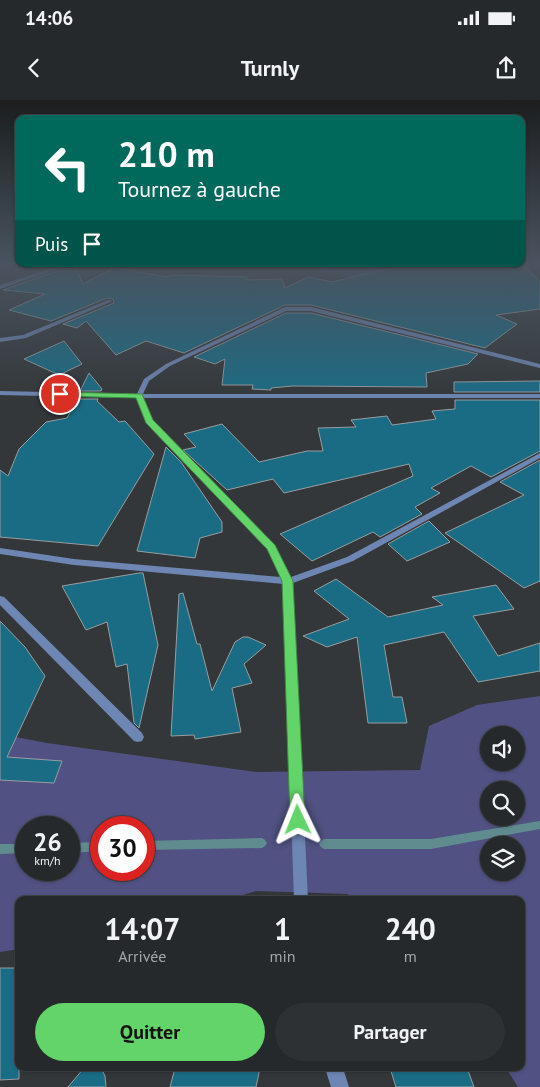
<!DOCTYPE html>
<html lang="fr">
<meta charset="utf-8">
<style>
:root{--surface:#26292b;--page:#2e3133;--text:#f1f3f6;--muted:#a4a6a9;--line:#424547;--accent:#62d469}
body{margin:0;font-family:"PT Sans",sans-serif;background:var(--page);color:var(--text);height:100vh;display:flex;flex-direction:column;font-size:19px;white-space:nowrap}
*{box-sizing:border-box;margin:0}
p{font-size:16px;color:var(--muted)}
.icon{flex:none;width:28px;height:28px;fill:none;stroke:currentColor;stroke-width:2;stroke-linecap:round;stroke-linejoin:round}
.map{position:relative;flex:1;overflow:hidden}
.sheet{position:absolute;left:15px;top:796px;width:510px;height:175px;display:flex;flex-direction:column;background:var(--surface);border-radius:10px;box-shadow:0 1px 4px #0004,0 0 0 1px var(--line)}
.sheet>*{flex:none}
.banner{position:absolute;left:15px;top:15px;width:510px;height:152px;border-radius:10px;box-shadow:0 1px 4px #0004,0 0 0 1px var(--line);background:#00695c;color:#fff;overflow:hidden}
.fabs{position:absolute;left:480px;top:626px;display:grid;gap:10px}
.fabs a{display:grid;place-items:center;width:45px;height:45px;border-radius:50%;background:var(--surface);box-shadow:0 1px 4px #0004,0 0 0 1px var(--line);font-size:25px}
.speed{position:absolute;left:15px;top:716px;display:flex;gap:10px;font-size:25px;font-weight:700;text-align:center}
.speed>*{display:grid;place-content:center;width:65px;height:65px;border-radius:50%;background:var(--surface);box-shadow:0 1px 4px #0004,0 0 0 1px var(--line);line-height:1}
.speed small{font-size:12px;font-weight:400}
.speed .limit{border:8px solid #d22;background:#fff;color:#111}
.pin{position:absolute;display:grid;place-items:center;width:42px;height:42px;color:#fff;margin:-21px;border:2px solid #fff;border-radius:50%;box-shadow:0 1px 5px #0007}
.me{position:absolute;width:55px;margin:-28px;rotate:358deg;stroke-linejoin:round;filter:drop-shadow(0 0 4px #0008)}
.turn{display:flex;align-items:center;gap:18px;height:105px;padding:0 20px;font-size:22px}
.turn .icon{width:65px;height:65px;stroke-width:2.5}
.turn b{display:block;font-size:35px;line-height:42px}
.then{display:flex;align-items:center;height:48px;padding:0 20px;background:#0003;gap:10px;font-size:19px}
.eta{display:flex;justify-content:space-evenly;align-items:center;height:85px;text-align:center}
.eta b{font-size:30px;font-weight:800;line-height:35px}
.button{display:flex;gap:10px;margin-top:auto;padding:10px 20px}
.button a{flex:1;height:58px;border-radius:30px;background:var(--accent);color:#111;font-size:20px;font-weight:800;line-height:58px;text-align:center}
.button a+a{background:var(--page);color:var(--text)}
.status{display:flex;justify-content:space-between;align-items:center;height:35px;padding:0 25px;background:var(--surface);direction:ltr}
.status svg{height:14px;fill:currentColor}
header{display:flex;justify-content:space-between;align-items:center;height:65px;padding:0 20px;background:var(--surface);font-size:22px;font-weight:800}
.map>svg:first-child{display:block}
.green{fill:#515283;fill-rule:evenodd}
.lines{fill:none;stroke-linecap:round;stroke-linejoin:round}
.stream{fill:#608c90;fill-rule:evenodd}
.building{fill:#1a6c85;stroke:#989d9f}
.minor{fill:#6e86b3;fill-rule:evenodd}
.route{fill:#62d469;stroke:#408a44}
</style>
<div class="status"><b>14:06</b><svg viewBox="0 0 49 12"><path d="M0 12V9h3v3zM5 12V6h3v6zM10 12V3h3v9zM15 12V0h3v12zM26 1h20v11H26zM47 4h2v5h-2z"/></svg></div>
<header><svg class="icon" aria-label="back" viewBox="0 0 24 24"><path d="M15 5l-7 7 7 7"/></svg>Turnly<svg class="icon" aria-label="share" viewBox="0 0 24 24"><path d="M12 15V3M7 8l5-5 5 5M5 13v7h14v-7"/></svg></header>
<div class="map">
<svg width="540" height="987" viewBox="0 0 540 987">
<rect width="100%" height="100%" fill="#333739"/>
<!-- green -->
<path class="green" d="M300 165H382L381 168 386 179 351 178Z
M540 596V987H518L506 968H521V800H347L348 794 256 791 226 800H19V849L0 852V634L47 643 256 672 420 670 429 626 477 605ZM489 635H516V662H489ZM489 690H516V718H489ZM26 728H69V770H26ZM101 728H144V770H101ZM489 745H516V772H489Z"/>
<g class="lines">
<!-- stream -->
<path class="stream" d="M540 721V729L431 749H324L321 747 319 744 321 741 324 739H431Z
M262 738 265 740 267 743 265 746 262 748 144 750V741Z
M69 743 101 742V751L69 753Z
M0 744H26V753L0 754Z"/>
</g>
<!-- building -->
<path class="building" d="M404 165H522L540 181V209L496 215 517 224 485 248 311 205H285L184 253 146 241 116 255 86 221 77 228 63 224 114 203 113 199 107 198 51 221 9 210 45 194 3 190 54 172 77 170 83 184 114 168 168 177 170 175 247 177 246 180 282 179 285 188 308 177 332 182Z
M286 213H311L478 254 468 264 426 273 427 287 293 286 271 288V290L252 289 253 285H222L225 259 215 264 194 257Z
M64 241 82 264 59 275 24 259Z
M89 273 102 289 101 291H80Z
M540 281V292H454V282Z
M77 299H98L97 301 119 322 125 321 154 354 98 446 0 437V370L8 376 19 349 46 322 67 318Z
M455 300H540V351L491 377 471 366 431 388 440 393 415 407 422 414 380 437 373 432 312 461 280 434 413 376 409 364 284 393 273 379 227 390 183 350 196 347 184 334 222 324 259 362 307 351H323L318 328 356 327 351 320 387 316 392 325 436 319 432 311 455 309Z
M166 347 181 362 222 422V432L200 438 195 458 137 451Z
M540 360V481L524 488 445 433 524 395 500 382Z
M429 421 450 442 407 461 388 444Z
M139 473H143L158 545 139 628 134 623 127 564 116 567 107 522 86 530 62 486Z
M336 479 388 517 443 505 432 497 496 485 514 509 473 516 498 556 540 543V571L478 582 444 532 384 545 393 597H402L407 623H368L357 537 327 547 303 536 349 519 314 491Z
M183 493 197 544H200L212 591 235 542 243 537H248L266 545 244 564 252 583 232 588 241 632 195 639 194 635 171 636 179 494Z
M0 521 25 547 45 576 7 657 62 661 54 683 0 680Z
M0 868H19V979L0 980Z
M84 968H101L105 976 106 987H68Z
M175 968H260L256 987H170Z
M390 968H467L474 987H396Z"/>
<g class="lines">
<!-- minor -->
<path class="minor" d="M63 165H69L0 189V185Z
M108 200 113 201 26 238 0 242V238L23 235Z
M285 207H311L540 264V268L311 211H286L170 266 149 281 143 294H540V298H143L152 320 274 446 291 477 347 457 540 353V358L353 461 293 483 308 800H294L283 484 74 465 0 454V448L74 459 281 477 267 449 146 323 136 298 0 295V291L137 294 144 279 166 264Z
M0 496 4 497 142 633 144 637 142 641 138 642 134 641 0 505Z
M325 968H343L349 987H331Z"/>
</g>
<!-- sky -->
<linearGradient id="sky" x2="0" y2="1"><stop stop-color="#1c1e1f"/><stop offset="0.54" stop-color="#4a535f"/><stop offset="1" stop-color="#4a535f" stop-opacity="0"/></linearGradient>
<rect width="540" height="303" fill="url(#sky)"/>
<!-- route -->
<path class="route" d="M60 292 142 294 153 320 275 445 293 481 305 720 303 725 298 727 292 725 290 720 282 481 267 449 146 323 136 298 57 296V293Z"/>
</svg>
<div class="fabs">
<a><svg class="icon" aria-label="sound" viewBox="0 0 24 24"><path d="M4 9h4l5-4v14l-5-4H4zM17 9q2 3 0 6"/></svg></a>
<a><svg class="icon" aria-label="search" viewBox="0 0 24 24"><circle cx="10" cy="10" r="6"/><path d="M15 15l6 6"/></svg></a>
<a><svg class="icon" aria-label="layers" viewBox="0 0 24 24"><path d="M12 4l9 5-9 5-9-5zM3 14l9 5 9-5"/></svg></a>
</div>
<div class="speed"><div>26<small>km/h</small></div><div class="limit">30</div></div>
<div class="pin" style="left:60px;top:294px;background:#d93025"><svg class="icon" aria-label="arrive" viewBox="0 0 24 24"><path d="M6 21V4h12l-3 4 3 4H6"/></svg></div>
<svg class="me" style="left:298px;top:720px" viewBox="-20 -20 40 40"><path d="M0-17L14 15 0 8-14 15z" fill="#62d469" stroke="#fff" stroke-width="4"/></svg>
<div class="banner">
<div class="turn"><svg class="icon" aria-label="left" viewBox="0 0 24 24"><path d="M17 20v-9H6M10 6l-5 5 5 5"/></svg><div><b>210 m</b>Tournez à gauche</div></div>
<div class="then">Puis<svg class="icon" aria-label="arrive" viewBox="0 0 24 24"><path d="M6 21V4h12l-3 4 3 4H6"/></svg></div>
</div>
<section class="sheet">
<div class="eta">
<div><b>14:07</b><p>Arrivée</p></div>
<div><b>1</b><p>min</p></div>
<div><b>240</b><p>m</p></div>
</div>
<div class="button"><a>Quitter</a><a>Partager</a></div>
</section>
</div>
